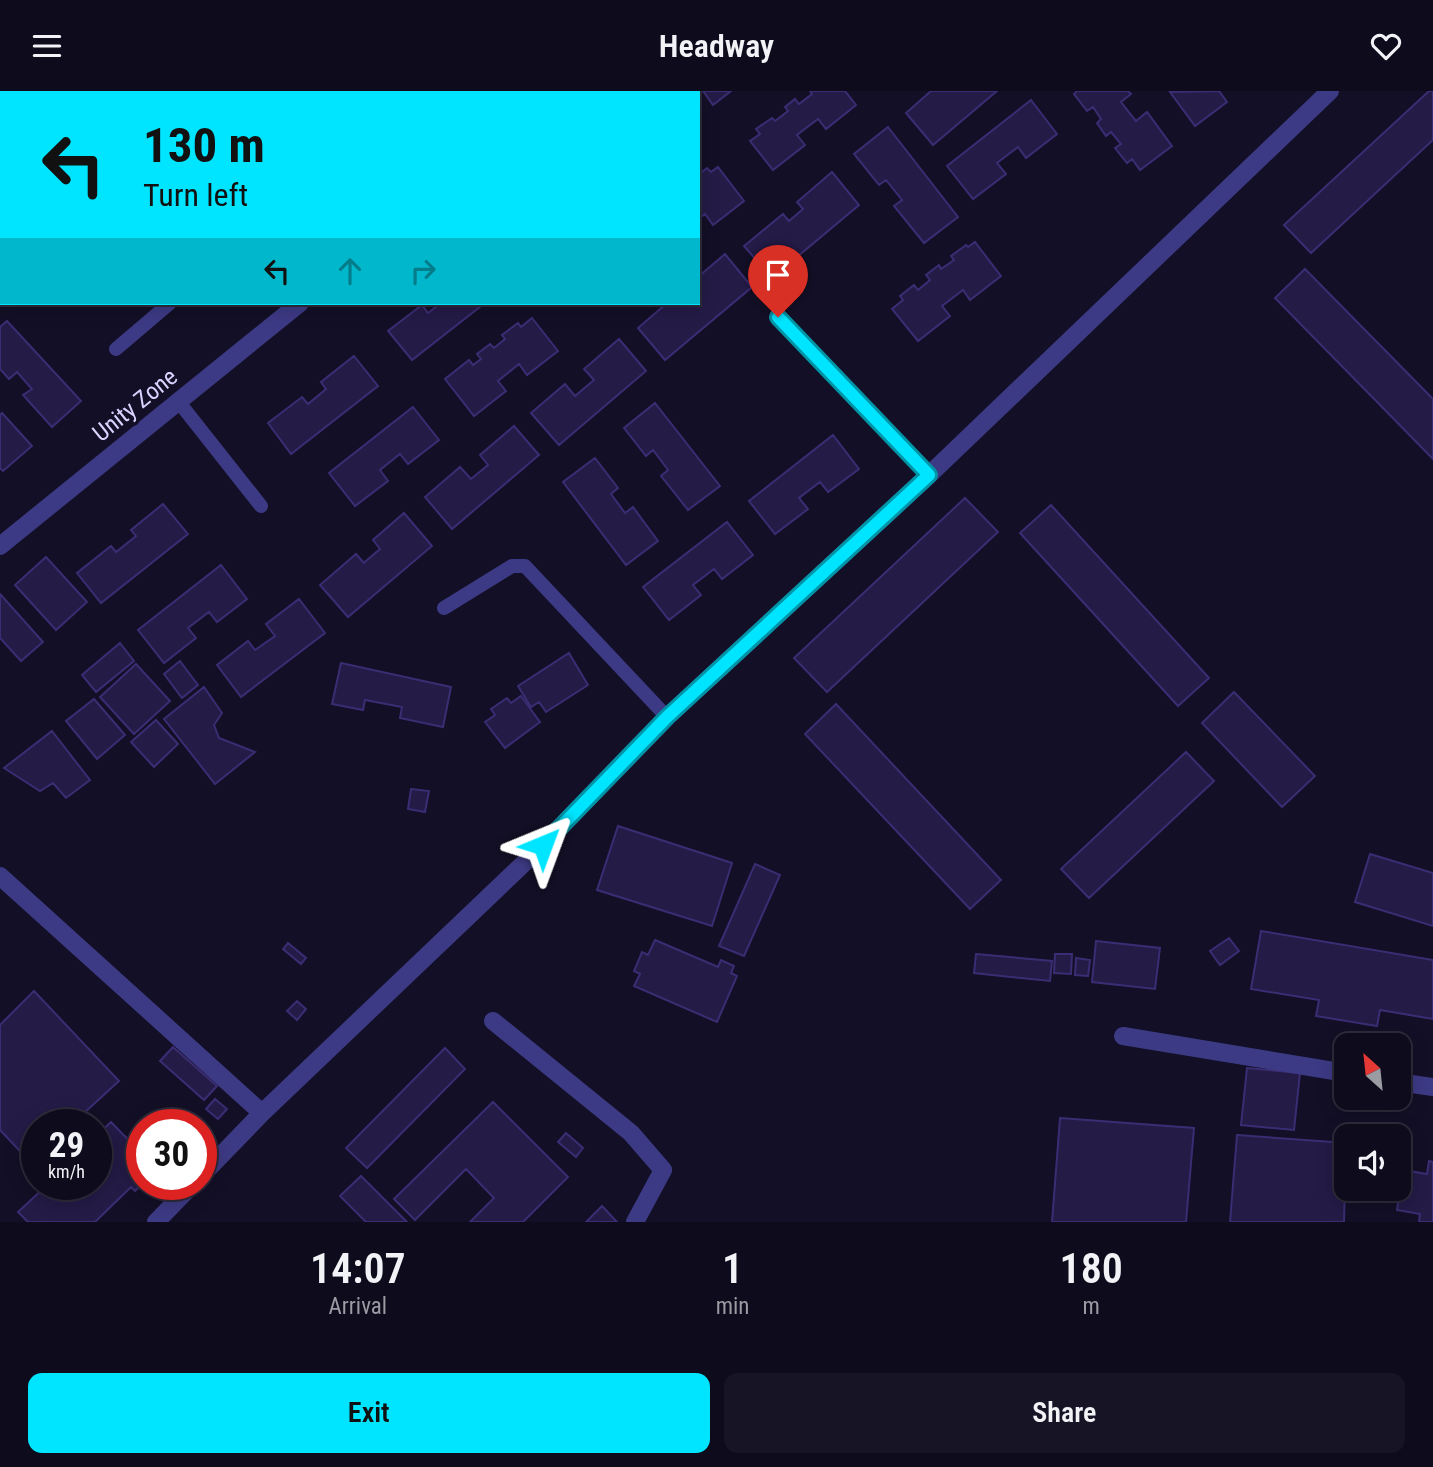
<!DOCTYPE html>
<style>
:root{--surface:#0e0b1c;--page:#171425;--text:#f1f3f6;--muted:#9b9ba3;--line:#2e2b3b;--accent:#00e5ff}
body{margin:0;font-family:"Roboto Condensed",sans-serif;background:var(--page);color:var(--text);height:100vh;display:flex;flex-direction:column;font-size:26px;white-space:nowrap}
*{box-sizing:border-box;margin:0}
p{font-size:23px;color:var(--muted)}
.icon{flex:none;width:38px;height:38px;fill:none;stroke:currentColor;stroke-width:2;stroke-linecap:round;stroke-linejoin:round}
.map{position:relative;height:1131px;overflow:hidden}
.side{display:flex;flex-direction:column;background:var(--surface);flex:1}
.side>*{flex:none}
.guide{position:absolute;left:0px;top:0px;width:700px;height:214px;box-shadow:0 4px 18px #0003,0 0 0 2px var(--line);background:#00e5ff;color:#111;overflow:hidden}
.needle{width:46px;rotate:333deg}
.fabs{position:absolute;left:1334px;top:942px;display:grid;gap:14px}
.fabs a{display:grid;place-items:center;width:77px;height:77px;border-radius:14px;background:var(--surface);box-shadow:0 4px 18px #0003,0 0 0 2px var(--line);font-size:35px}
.speed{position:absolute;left:21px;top:1018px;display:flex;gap:14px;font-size:35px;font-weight:700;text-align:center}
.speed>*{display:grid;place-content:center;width:91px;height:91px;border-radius:50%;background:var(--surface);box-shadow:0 4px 18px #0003,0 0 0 2px var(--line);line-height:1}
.speed small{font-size:18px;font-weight:400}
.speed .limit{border:10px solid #d22;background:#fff;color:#111}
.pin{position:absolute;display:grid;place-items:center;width:60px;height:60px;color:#fff;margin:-72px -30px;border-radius:50% 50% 50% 0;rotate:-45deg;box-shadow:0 0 7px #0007}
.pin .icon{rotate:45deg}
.me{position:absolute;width:77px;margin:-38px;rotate:44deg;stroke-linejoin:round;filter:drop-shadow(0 0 5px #0008)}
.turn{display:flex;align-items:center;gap:24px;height:147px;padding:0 28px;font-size:32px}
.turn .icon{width:91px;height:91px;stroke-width:2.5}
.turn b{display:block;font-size:49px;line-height:60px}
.lanes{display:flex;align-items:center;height:66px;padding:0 28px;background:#0003;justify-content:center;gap:35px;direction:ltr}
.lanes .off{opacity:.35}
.eta{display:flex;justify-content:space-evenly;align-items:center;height:119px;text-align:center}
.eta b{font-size:42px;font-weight:600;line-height:49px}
.cta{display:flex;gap:14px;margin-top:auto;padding:14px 28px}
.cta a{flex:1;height:80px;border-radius:14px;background:var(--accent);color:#111;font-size:28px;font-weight:600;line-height:80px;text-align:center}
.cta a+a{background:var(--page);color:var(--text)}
header{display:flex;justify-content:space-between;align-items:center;height:91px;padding:0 28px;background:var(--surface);font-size:32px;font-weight:600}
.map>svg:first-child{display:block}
.building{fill:#241b47;stroke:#3b2d73;stroke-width:2}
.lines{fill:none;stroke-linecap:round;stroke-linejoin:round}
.lane{stroke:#3d3a85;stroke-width:14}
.street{stroke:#3d3a85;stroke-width:18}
.route-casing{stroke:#0095a6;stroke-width:18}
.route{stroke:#00e5ff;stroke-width:12}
.labels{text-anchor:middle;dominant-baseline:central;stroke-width:7;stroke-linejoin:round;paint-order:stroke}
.street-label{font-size:24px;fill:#d9d4ff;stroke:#130f26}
</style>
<header><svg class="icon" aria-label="menu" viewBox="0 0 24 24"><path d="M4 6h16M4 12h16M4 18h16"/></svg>Headway<svg class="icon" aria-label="heart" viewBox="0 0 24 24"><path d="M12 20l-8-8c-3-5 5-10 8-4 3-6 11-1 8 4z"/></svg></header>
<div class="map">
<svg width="1433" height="1131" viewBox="0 0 1433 1131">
<rect width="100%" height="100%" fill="#130f26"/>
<!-- building -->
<path class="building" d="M0 0H41L42 2H2L0 37Z
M703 0H731L713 14Z
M810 0H845L856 14 826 38 818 28 797 44 805 54 773 79 750 50 760 43 756 38 772 27 775 30 788 20 785 16 795 8 799 13 812 3Z
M931 0H997L933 54 906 22Z
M1077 0H1128L1131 3 1121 11 1136 30 1147 21 1172 55 1140 79 1132 68 1127 72 1115 57 1121 53 1111 41 1106 45 1097 32 1101 28 1093 16 1087 20 1074 3Z
M1219 0 1227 11 1195 35 1170 1Z
M1429 0H1433V49L1311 162 1284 134Z
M1031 9 1057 43 1026 67 1018 56 997 72 1006 83 973 108 947 75Z
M888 36 958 126 924 152 894 115 902 109 886 89 879 94 854 63Z
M718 76 744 110 713 134 705 123 698 128V84L707 77 711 81Z
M832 81 859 114 772 187 744 155 783 123 789 130 803 118 797 111Z
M975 151 1001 185 970 209 963 199 942 215 950 225 918 250 892 218 903 209 900 205 914 194 918 199 930 189 926 184 939 174 941 178 954 169 951 165 966 154 968 156Z
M725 163 752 196 665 269 638 237 667 212H698V186Z
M1305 178 1433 308V368L1275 207Z
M441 212H485L412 269 388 240 422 214 428 222Z
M532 227 558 260 527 284 519 273 498 290 506 300 474 325 445 288 469 269 473 274 481 268 477 263 490 253 494 257 505 248 502 244 518 232 521 236Z
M7 230 81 310 52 336 23 304 32 298 17 281 9 288 0 278V236Z
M619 248 646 280 559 354 531 322 565 293 575 305 594 289 584 278Z
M354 265 378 295 291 363 268 332 302 306 308 313 326 298 321 291Z
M655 312 720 395 688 419 661 385 668 379 653 359 646 365 624 337Z
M413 316 439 349 408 373 400 363 380 379 388 390 355 415 329 382Z
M2 322 32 355 3 380 0 377V324Z
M514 335 539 364 452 438 425 406 460 376 471 388 488 374 480 364Z
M833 344 859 378 828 401 820 391 799 407 808 418 775 443 749 410Z
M595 367 618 397 611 403 625 422 633 416 658 450 626 474 563 391Z
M965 407 998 441 827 601 794 567Z
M163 413 188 443 101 512 77 482 111 455 116 461 136 445 131 439Z
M1051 414 1209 587 1178 615 1020 442Z
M404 422 432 455 348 526 320 494 356 463 364 472 366 470 380 458 373 449Z
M727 431 753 464 722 488 714 478 693 494 701 504 669 529 643 496Z
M46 466 87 511 56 539 15 494Z
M221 474 247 508 217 531 209 521 188 537 196 547 164 572 138 539Z
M0 503 43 551 21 570 0 547Z
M299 508 325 542 241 606 217 574 248 550 255 559 275 545 266 533Z
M120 552 134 570 96 601 82 584Z
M569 562 588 594 546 621 539 611 531 616 518 595Z
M180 570 198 594 182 607 164 583Z
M341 572 451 596 443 636 400 627 402 616 365 609 363 619 332 613Z
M136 573 170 610 134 643 100 606Z
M204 596 222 622 214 634 219 647 255 661 215 693 164 628Z
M1234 601 1315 685 1282 716 1202 632Z
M521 605 540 631 505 657 485 631 495 624 491 618 507 607 511 612Z
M94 608 125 644 97 668 66 630Z
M836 613 1001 789 970 818 805 643Z
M156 629 178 653 154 676 131 651Z
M52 640 90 689 66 707 53 692 40 700 4 677Z
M1186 661 1214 690 1089 807 1061 778Z
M411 698 429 700 425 721 408 718Z
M618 735 732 772 712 835 597 799Z
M1370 763 1433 782V835L1355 811Z
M755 773 780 784 744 865 719 855Z
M1261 840 1433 869V928L1380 919 1377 935 1316 925 1319 909 1251 898Z
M1229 847 1239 860 1220 874 1210 860Z
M655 849 718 876 721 869 734 875 731 882 737 885 717 931 634 895 640 883 634 880 642 861 648 864Z
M1096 850 1160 857 1155 898 1092 891Z
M288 852 306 867 301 873 283 858Z
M976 863 1052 870 1050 890 974 882Z
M1055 863H1072L1071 883 1054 882Z
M1076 867 1090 869 1088 885 1075 884Z
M34 900 119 990 71 1034H37V1067L31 1072 0 1039V934Z
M297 910 306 918 297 929 287 920Z
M173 956 217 995 204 1009 160 970Z
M445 957 465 978 367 1077 346 1057Z
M1247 977 1300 982 1294 1039 1241 1034Z
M215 1008 227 1018 218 1028 206 1018Z
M493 1011 568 1086 523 1131H470L494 1107 466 1078 415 1129 394 1108Z
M1060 1027 1194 1037 1186 1131H1052Z
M111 1031 142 1063V1093L135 1100 131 1096 95 1131H28L18 1121 47 1094H96V1045Z
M566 1042 583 1057 576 1066 558 1051Z
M1237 1044 1346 1052 1344 1131H1230Z
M1429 1070 1433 1071V1131H1419L1420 1123 1397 1119 1403 1079 1427 1083Z
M361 1085 407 1131H366L340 1105Z
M602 1115 617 1131H586Z"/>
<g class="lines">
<!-- lane -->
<path class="lane" d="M778 226 929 384
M116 258 170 212
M178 310 261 415
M444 517 512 475H525L667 626"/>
<!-- street -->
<path class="street" d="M122 2 124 0
M558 2 560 0
M0 108 2 106
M0 455 300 212
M0 785 262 1022
M493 930 631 1042 663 1079 635 1131
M1123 945 1346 982
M1398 991 1433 996
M201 1085 262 1022 543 754 667 626 929 384 1330 0
M156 1131 192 1094"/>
</g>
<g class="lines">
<defs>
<path id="route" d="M543 754 667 626 929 384 778 226"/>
</defs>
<!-- route casing -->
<use href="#route" class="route-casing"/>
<!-- route -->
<use href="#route" class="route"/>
</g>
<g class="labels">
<!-- street labels -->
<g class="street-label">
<text transform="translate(135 314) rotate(-39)">Unity Zone</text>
</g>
</g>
</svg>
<div class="fabs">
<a><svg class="needle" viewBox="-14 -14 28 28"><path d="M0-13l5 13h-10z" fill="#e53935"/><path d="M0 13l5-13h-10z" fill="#9b9ba3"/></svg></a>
<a><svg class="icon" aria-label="sound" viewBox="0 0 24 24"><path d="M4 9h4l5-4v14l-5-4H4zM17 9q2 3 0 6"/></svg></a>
</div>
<div class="speed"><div>29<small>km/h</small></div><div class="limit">30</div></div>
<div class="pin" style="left:778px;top:226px;background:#d93025"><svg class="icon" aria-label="arrive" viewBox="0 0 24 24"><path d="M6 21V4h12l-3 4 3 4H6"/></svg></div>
<svg class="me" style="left:543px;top:754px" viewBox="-20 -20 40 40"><path d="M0-17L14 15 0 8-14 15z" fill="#00e5ff" stroke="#fff" stroke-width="4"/></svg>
<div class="guide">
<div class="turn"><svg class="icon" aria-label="left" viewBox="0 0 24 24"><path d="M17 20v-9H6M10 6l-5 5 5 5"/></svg><div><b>130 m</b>Turn left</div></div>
<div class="lanes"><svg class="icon" aria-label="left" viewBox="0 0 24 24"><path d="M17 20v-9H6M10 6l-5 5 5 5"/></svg><svg class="icon off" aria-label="ahead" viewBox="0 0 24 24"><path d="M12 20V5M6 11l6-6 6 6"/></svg><svg class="icon off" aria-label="right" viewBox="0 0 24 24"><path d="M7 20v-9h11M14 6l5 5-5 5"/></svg></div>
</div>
</div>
<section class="side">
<div class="eta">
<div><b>14:07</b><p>Arrival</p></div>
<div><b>1</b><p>min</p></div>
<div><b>180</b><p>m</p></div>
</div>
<div class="cta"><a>Exit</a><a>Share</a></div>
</section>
